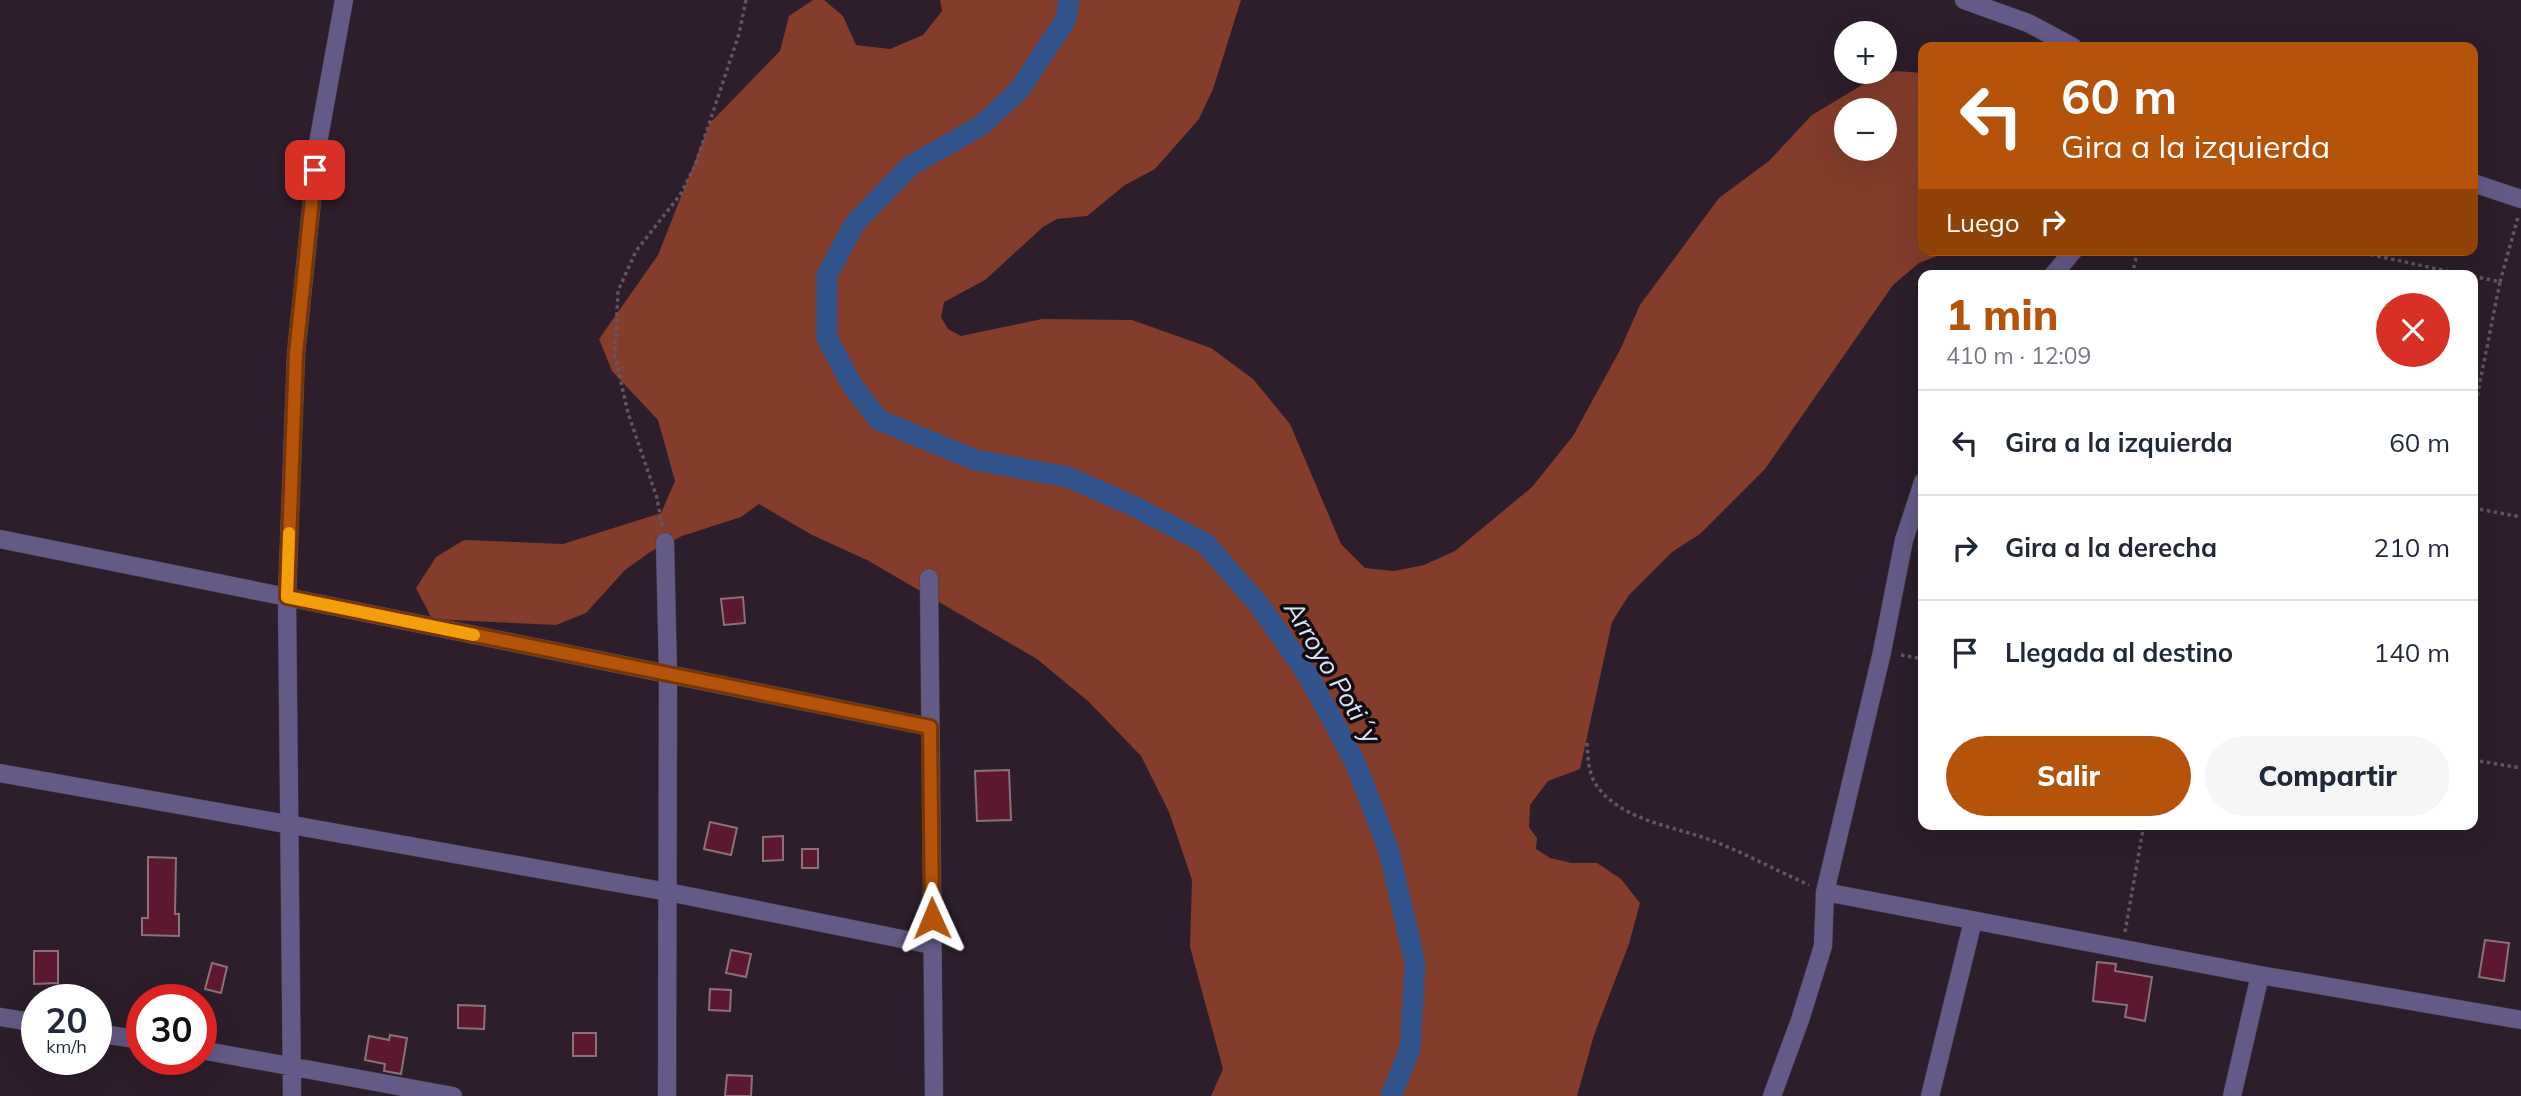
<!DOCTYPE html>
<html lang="es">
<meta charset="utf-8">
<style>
:root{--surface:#fff;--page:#f6f6f7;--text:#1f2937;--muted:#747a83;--line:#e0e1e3;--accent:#b45309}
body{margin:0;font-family:Mulish,sans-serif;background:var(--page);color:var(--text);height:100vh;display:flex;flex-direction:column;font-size:26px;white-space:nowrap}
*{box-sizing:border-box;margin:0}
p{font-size:23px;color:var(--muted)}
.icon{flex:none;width:38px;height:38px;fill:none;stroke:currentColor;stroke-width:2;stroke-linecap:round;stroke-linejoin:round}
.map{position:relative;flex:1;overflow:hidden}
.panel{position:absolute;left:1918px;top:270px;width:560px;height:560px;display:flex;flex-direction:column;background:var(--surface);border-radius:14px;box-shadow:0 7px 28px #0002}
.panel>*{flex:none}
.top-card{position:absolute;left:1918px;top:42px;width:560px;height:214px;border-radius:14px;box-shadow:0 7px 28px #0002;background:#b45309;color:#fff;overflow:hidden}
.buttons{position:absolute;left:1834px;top:21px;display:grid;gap:14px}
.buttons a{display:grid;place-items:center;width:63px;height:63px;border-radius:50%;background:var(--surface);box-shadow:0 7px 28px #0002;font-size:35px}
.speed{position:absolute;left:21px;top:984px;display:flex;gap:14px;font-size:35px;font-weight:700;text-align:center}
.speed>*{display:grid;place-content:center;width:91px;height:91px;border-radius:50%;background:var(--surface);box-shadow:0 7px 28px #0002;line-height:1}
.speed small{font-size:18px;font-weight:400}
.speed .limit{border:10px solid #d22;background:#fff;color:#111}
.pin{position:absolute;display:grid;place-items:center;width:60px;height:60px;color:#fff;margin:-30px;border-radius:14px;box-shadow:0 4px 10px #0006}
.me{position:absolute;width:77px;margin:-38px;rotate:359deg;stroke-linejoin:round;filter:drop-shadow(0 0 5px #0008)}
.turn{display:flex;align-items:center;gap:24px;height:147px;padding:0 28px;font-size:32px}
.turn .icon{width:91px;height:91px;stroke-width:2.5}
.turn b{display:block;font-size:49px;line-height:60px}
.then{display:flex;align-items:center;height:66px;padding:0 28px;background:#0003;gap:14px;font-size:26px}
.round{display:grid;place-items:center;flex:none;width:74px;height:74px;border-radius:37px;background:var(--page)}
.summary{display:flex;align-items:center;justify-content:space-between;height:119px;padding:0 28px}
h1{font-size:42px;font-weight:800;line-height:52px;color:var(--accent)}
.action{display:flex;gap:14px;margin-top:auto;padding:14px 28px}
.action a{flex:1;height:80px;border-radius:42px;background:var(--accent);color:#fff;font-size:28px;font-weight:800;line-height:80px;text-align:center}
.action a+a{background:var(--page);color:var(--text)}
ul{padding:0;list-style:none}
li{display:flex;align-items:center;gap:21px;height:105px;padding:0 28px;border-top:2px solid var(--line)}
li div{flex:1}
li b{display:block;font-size:26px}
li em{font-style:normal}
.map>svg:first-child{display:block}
.forest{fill:#833d2a;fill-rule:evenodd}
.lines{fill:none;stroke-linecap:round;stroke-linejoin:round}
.canal{stroke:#32558d;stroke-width:21}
.building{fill:#5c1831;stroke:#8a7177;stroke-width:2}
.minor-casing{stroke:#493c48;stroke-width:19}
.path{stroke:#625661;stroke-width:3.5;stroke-dasharray:3.5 3.5;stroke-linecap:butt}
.minor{stroke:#635a87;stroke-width:18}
.route-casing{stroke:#753606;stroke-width:18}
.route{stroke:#b45309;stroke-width:12}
.slow{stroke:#f59e0b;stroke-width:12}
.labels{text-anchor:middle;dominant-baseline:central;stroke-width:7;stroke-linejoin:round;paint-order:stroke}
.water-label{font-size:26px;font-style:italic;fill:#d7e2f3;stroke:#110a10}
</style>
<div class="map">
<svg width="2521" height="1096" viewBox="0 0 2521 1096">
<rect width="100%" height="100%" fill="#2c1e2b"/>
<!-- forest -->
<path class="forest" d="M813 0H824L843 16 856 45 890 49 923 35 942 11 940 0H1241L1213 89 1199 119 1155 169 1125 185 1087 216 1057 219 1043 227 985 280 944 302 941 317 948 329 961 336 1042 319 1132 320 1211 348 1253 379 1290 424 1341 544 1365 568 1394 571 1424 565 1455 551 1532 487 1573 436 1620 350 1640 305 1719 198 1769 161 1812 115 1867 82 1896 71 1923 73V250H1952L1919 263 1893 285 1765 469 1700 534 1672 552 1629 595 1612 622 1580 769 1548 781 1530 805 1529 827 1537 838 1536 849 1550 858 1572 863H1597L1621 879 1640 903 1629 944 1594 1035 1577 1096H1211L1223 1069 1190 947 1192 880 1169 812 1141 756 1089 702 1037 659 867 560 812 535 759 504 741 517 682 536 650 552 625 570 586 613 556 625 432 619 416 588 436 557 464 540 563 544 661 513 675 481 658 420 612 371 599 339 658 255 710 123 780 51 789 16ZM1846 110H1885V149H1846Z"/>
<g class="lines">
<!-- canal -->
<path class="canal" d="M1069 0 1066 19 1020 89 982 125 910 166 855 223 827 275V338L852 385 879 420 975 460 1068 477 1131 505 1205 543 1260 606 1308 675 1355 762 1389 851 1415 963 1410 1049 1391 1096"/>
</g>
<!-- building -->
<path class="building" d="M743 597 745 623 724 625 721 599Z
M1009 770 1011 820 977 821 975 771Z
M710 822 737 828 731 855 704 849Z
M783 836V860L763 861V837Z
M802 849H818V868H802Z
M148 857 176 858 175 914H179V936L142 935V918H148Z
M2485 940 2509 943 2504 981 2479 977Z
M731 950 751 954 746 977 726 973Z
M34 951H58V983L34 984Z
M2097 962 2116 964 2115 971 2152 977 2145 1021 2125 1017 2127 1005 2093 1001Z
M212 963 227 967 221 993 205 989Z
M710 989 731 990 730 1011 709 1010Z
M458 1005 485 1006 484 1029 458 1028Z
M573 1033H596V1056H573Z
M390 1035 407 1038 401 1074 384 1071 385 1064 365 1060 369 1036 389 1040Z
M727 1075 752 1076 751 1096H725Z"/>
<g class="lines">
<defs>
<path id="minor" d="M1964 0 2028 23 2073 47
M2473 183 2521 199
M2053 275 2074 250
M0 539 930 727
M665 542 668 674 667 1096
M929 578 934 1096
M0 773 668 892 932 945
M1825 892 2260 975 2521 1020
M0 1017 37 1023
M96 1033 142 1040
M201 1050 453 1096
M292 1096 287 597 296 354 318 143 344 0
M1772 1096 1800 1020 1823 946 1825 892 1882 652 1904 540 1923 482
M1930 1096 1973 921
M2232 1096 2260 975"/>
</defs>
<!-- minor casing -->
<use href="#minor" class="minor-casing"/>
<!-- path -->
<path class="path" d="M2350 250 2465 275
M2132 275 2138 250
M2473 276 2500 282 2473 417
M2500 282 2518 217
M2473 508 2521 517
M662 526 657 498 628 413 615 356 618 291 636 251 680 195 695 166 739 34 746 0
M1901 655 1923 659
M1587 743C1588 759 1588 775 1599 789 1626 822 1678 827 1716 842 1748 855 1778 871 1809 885
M2473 760 2521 768
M2125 932 2144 824"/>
<!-- minor -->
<use href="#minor" class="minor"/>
</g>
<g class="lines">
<defs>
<path id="route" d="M315 170 296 354 287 597 930 727 932 918"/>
</defs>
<!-- route casing -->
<use href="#route" class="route-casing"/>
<!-- route -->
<use href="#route" class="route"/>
<!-- slow -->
<path class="slow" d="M289 533 287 597 474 635"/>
</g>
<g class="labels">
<!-- water labels -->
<g class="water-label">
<text transform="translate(1333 672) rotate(59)">Arroyo Poti´y</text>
</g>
</g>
</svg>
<div class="buttons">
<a>+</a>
<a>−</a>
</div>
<div class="speed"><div>20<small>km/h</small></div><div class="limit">30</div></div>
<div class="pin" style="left:315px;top:170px;background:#d93025"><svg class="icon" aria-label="arrive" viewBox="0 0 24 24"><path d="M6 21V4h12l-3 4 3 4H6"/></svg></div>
<svg class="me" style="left:932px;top:918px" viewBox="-20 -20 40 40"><path d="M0-17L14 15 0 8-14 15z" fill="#b45309" stroke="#fff" stroke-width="4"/></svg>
<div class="top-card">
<div class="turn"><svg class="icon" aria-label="left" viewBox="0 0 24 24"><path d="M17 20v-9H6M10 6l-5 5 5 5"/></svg><div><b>60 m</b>Gira a la izquierda</div></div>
<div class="then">Luego<svg class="icon" aria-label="right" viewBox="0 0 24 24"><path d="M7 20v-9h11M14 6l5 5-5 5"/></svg></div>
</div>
<section class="panel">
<div class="summary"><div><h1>1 min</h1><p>410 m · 12:09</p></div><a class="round" style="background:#d93025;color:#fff"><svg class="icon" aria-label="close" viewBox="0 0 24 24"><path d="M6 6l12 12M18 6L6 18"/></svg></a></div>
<ul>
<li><svg class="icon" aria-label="left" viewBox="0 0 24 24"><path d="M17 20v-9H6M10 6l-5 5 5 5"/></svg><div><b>Gira a la izquierda</b></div><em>60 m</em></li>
<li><svg class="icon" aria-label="right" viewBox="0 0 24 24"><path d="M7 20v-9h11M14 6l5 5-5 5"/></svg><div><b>Gira a la derecha</b></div><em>210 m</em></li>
<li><svg class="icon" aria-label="arrive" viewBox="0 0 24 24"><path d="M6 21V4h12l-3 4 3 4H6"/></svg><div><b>Llegada al destino</b></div><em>140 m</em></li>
</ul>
<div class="action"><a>Salir</a><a>Compartir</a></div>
</section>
</div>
